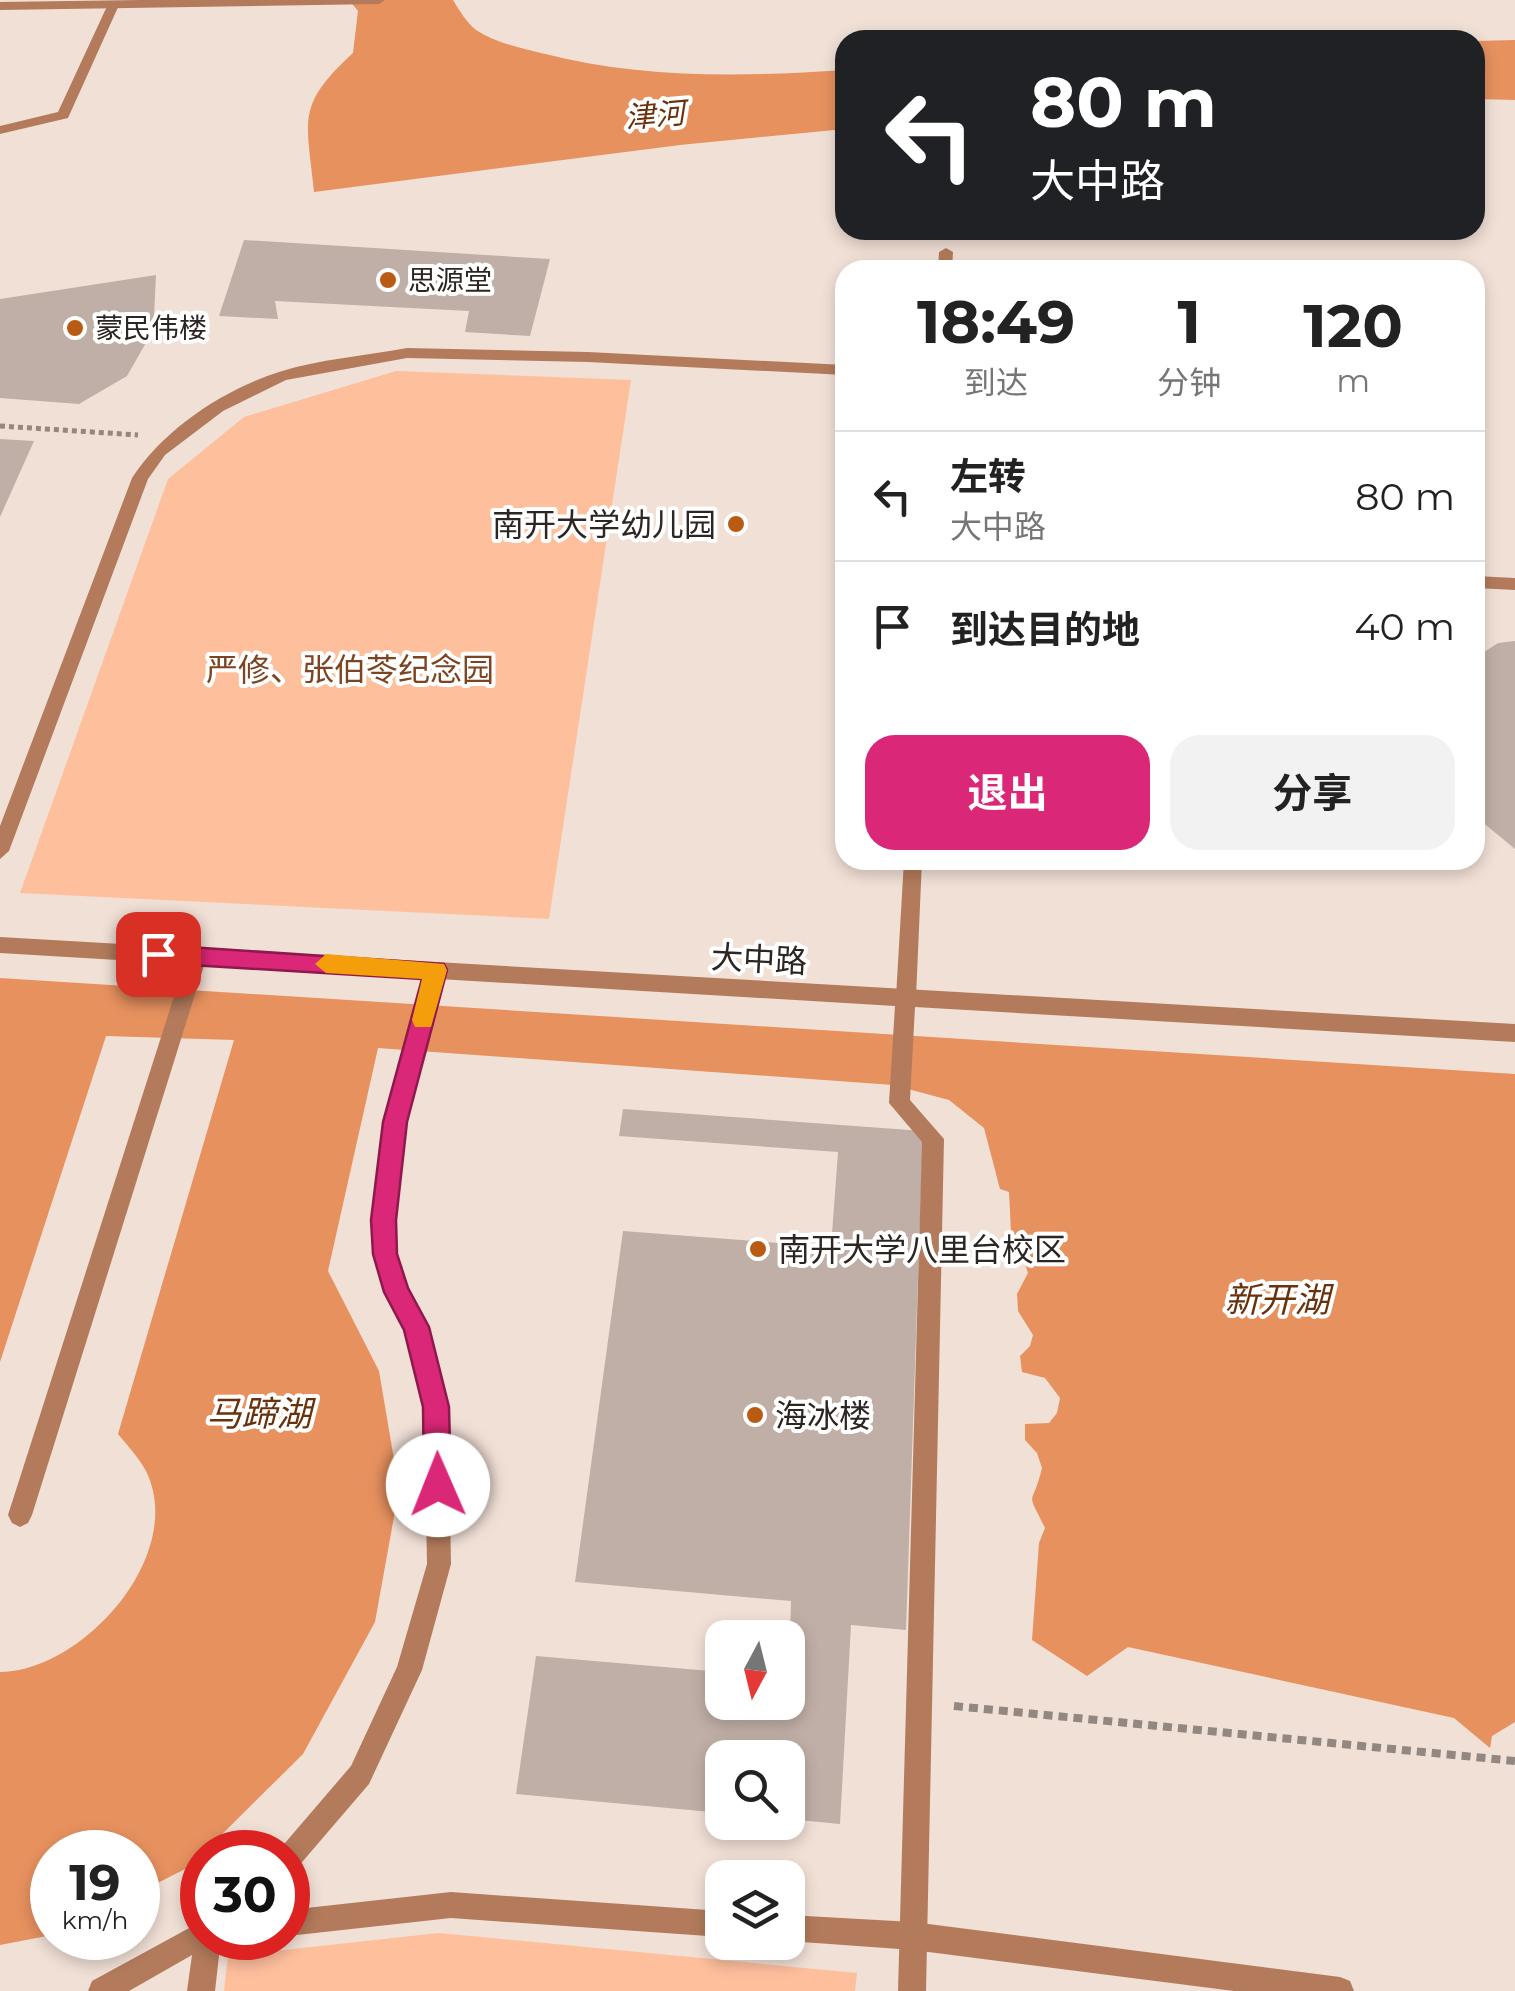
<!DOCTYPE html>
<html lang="zh">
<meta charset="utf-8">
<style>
:root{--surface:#fff;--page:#f2f2f2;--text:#222;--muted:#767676;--line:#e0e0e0;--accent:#db2777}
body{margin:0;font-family:Montserrat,"Noto Sans SC",sans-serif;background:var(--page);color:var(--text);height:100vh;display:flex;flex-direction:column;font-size:38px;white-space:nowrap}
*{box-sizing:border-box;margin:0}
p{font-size:32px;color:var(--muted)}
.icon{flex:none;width:55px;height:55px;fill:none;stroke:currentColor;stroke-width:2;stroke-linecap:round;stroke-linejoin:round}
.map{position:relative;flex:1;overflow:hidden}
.drawer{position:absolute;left:835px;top:260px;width:650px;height:610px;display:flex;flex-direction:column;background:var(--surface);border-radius:30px;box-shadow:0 5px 15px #0003}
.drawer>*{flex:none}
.hud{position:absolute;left:835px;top:30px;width:650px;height:210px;border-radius:30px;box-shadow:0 5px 15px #0003;background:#202124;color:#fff;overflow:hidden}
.needle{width:65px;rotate:187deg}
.tools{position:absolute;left:705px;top:1620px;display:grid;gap:20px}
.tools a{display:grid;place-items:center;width:100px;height:100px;border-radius:20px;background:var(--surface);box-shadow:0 5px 15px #0003;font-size:50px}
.speed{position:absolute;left:30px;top:1830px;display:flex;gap:20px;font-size:50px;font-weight:700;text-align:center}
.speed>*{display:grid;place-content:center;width:130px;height:130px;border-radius:50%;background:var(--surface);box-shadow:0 5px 15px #0003;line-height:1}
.speed small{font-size:25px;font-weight:400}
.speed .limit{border:15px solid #d22;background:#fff;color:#111}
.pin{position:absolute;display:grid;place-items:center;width:85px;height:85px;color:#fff;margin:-42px;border-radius:20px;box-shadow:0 5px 15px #0006}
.me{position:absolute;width:110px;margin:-55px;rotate:359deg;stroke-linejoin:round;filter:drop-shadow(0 0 8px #0008)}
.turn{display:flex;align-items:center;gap:35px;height:210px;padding:0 30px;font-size:45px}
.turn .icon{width:130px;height:130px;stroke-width:2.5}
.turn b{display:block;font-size:70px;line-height:85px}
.eta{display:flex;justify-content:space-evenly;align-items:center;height:170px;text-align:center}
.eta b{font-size:60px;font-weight:700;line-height:70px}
.cta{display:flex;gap:20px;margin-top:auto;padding:20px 30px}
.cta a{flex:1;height:115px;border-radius:30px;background:var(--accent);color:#fff;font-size:40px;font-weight:700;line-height:115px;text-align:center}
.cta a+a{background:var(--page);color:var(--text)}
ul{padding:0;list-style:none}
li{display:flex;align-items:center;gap:30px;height:130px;padding:0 30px;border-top:2px solid var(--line)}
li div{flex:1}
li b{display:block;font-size:38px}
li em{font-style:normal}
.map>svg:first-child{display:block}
.green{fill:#febf9d}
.water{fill:#e7915f}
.building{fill:#c0afa6}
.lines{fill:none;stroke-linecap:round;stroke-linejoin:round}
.path-far1{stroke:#938781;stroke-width:5;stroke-dasharray:5 4;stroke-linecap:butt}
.path{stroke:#938781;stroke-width:8;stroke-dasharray:9 6;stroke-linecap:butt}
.service{fill:#b37b5c;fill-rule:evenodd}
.minor{fill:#b37b5c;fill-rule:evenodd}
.tertiary{fill:#b37b5c;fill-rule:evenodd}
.route{fill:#db2777;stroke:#8e194d;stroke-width:2.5}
.slow{fill:#f59e0b}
.poi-dot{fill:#ba5b14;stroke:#fff;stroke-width:4}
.labels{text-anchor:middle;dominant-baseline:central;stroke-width:8;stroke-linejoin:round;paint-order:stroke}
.far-poi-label{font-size:28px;fill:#2c2522;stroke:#fff;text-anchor:start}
.far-water-label{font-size:30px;font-style:italic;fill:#69320c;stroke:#fff}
.poi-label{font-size:32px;fill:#2c2522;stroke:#fff;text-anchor:start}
.park-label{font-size:32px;fill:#7d4421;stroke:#fff}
.street-label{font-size:32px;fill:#2c2522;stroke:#fff}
.water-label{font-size:35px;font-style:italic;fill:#69320c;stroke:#fff}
</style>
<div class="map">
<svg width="1515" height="1991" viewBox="0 0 1515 1991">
<rect width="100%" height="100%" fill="#f1e0d6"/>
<!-- green -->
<path class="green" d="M396 371 631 380 549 919 20 893 168 479 244 417Z
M439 1933 857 1973 855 1991H224L228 1956Z"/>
<!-- water -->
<path class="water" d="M349 0H453C459 10 467 23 476 30 494 42 520 48 541 53 641 79 742 77 845 70V129L680 145 314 192C307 120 295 106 353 53L358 11Z
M1515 40V100L1475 99V41Z
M0 978 1515 1074V1722L1492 1736 1490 1748 1454 1718 1128 1647 1087 1676 1032 1640 1039 1543 1045 1528C1025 1487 1032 1510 1042 1468L1037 1453 1025 1440V1424L1049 1423 1057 1413 1060 1398 1045 1378 1022 1372 1020 1356 1030 1346 1033 1335 1018 1311 1017 1294 1028 1273 1024 1261 1012 1253 1009 1192 1000 1189 984 1128 949 1100 893 1085 378 1048 328 1271 379 1371 399 1489 375 1622 303 1754 189 1867 138 1893V1852H52V1935L0 1945V1672C84 1671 187 1554 146 1471 139 1458 127 1445 118 1434L234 1040 106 1036 0 1362Z"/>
<!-- building -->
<path class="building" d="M244 240 550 259 530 336 465 332 469 311 275 301 278 319 219 316Z
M156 275 154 316 147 341 127 376 79 404 0 398V299Z
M0 439 34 441 0 517Z
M1515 641V849L1475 816V658L1498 643Z
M623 1109 923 1131 906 1630 851 1625 840 1824 788 1819V1758H722V1813L516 1794 536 1656 722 1672V1702H788L791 1601 575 1582 623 1231 831 1247 838 1152 619 1136Z"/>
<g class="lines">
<!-- path-far1 -->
<path class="path-far1" d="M0 426 138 435"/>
<!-- path -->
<path class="path" d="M954 1706 1515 1761"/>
<!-- service -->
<path class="service" d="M197 948 204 950 207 956 32 1515 28 1523 20 1527 12 1523 8 1515 187 956 190 950Z"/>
<!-- minor -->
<path class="minor" d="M109 2 119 5 68 118 0 134V126L58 112Z
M946 248 953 252 952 270H938L939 252Z
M407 348 588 352 845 365V375L588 362 407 358 286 380 223 411 165 455 148 479 9 851 0 859V826L132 478C164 429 223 390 279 372 319 359 365 356 407 348Z
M1475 576 1515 578V590L1475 588Z
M904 860H922L916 997 913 1003H899L896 997Z
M436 962 443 964 446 970 405 1123 394 1220 396 1254 406 1288 427 1327 448 1407 451 1564 422 1670 369 1784 297 1868 288 1872V1852H277L279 1850 351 1766 397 1667 427 1564 424 1407 405 1330 385 1291 374 1254 372 1220 385 1123 426 970 429 964Z
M451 1892 722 1911V1937L451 1918 288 1936V1910Z
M788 1915 913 1922 1340 1977 1350 1981 1354 1991H1234L913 1950 788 1941Z
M202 1921V1938H221L215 1991H187L192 1955 129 1991H88L92 1981Z"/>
<!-- tertiary -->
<path class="tertiary" d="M140 0H385L379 4 0 10V2Z
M0 937 1515 1024V1042L915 1007 910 1100 944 1139 926 1991H898L922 1142 889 1103 895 1006 0 953Z"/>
</g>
<!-- route -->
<path class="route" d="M158 945 444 964 447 970 407 1122 396 1220 397 1254 408 1288 429 1327 449 1407 451 1485 447 1495 438 1499 428 1495 424 1485 423 1407 404 1330 384 1292 373 1254 371 1220 383 1122 422 979 158 963 146 954Z"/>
<!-- slow -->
<path class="slow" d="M326 954 444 964 447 970 431 1027H415L412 1020 422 979 326 973 315 964Z"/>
<!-- markers -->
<g class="poi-dot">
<circle cx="388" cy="280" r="10"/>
<circle cx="75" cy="328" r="10"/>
<circle cx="736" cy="524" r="10"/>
<circle cx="758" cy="1249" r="10"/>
<circle cx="755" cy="1415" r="10"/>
</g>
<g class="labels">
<!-- far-poi labels -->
<g class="far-poi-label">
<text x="408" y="280">思源堂</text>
<text x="95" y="328">蒙民伟楼</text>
</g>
<!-- far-water labels -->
<g class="far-water-label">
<text transform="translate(655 115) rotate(-5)">津河</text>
</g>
<!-- poi labels -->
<g class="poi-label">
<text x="716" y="524" text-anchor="end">南开大学幼儿园</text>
<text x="778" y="1249">南开大学八里台校区</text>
<text x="775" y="1415">海冰楼</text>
</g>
<!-- park labels -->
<g class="park-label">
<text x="350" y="669">严修、张伯苓纪念园</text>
</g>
<!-- street labels -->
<g class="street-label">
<text transform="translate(759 959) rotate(3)">大中路</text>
</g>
<!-- water labels -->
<g class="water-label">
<text x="1277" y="1299">新开湖</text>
<text x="259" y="1413">马蹄湖</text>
</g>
</g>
</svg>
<div class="tools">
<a><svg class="needle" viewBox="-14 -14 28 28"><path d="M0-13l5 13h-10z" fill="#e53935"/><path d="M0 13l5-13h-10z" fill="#767676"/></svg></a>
<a><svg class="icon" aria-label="search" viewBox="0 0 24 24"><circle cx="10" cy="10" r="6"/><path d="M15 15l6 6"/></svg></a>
<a><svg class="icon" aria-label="layers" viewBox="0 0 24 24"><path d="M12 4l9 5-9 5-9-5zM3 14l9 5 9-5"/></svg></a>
</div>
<div class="speed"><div>19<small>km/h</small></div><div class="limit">30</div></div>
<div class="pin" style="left:158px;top:954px;background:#d93025"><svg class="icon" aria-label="arrive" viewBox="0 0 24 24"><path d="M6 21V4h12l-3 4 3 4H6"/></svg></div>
<svg class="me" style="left:438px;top:1485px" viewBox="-20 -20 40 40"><circle r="19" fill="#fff"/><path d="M0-13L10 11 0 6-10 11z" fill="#db2777"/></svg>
<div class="hud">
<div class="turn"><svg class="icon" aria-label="left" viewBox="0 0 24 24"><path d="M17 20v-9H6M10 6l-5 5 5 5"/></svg><div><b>80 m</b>大中路</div></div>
</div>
<section class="drawer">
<div class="eta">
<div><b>18:49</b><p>到达</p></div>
<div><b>1</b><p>分钟</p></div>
<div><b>120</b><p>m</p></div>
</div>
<ul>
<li><svg class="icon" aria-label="left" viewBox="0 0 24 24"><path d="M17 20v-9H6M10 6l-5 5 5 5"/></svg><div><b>左转</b><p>大中路</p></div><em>80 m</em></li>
<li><svg class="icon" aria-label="arrive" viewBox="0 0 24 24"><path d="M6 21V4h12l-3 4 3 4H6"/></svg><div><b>到达目的地</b></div><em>40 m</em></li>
</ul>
<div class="cta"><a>退出</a><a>分享</a></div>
</section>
</div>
